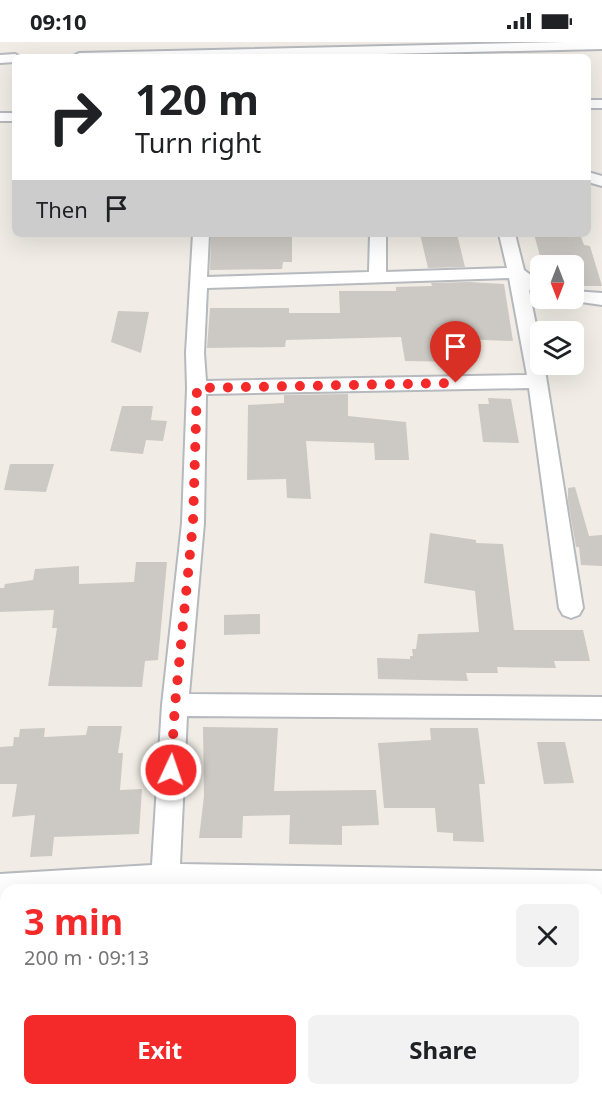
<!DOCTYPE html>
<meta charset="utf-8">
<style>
:root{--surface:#fff;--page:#f2f2f2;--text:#202124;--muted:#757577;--accent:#f3292a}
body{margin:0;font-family:"Noto Sans",sans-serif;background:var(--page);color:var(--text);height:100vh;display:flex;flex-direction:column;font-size:22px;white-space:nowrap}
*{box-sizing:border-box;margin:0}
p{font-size:20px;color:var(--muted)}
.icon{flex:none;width:33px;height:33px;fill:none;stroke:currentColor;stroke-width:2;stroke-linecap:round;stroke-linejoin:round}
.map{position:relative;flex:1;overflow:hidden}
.sheet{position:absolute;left:0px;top:842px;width:603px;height:212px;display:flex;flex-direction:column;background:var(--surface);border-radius:18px 18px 0 0;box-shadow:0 6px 24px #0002}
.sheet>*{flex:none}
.hud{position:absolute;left:12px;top:12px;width:579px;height:183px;border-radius:9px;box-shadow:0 6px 24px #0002;background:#fff;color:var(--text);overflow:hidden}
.needle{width:39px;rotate:180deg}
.tools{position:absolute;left:530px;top:213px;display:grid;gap:12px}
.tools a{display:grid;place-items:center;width:54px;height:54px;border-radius:9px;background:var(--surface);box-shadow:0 6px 24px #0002;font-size:30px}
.pin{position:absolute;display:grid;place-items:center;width:51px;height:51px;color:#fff;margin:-62px -26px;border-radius:50% 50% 50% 0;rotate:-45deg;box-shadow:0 0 6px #0007}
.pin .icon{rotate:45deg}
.me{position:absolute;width:66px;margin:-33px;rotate:3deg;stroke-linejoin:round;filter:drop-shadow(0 0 4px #0008)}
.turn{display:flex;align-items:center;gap:21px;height:126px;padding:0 24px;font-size:27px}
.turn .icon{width:78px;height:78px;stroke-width:2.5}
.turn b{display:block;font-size:42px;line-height:51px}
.then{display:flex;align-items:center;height:57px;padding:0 24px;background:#0003;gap:12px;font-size:22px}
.round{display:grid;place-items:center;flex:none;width:63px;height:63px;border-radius:9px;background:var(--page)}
.headline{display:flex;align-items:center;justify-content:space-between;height:102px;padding:0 24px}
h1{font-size:36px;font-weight:700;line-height:45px;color:var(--accent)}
.button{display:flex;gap:12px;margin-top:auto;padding:12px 24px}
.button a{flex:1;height:69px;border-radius:9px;background:var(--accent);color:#fff;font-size:24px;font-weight:700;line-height:69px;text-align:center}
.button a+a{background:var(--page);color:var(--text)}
.status{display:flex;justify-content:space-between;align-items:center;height:42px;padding:0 30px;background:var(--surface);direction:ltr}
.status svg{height:16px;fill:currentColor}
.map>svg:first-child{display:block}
.building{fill:#ccc8c3}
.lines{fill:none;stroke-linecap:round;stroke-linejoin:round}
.minor-casing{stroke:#b6b9bd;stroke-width:4}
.minor{fill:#fff;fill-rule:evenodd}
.route{stroke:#f3292a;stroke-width:10;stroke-dasharray:0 18}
</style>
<div class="status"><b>09:10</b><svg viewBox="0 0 49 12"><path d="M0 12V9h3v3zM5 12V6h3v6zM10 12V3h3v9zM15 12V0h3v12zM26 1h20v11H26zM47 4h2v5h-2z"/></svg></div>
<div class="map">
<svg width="602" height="1052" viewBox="0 0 602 1052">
<rect width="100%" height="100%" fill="#f1ede6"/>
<!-- building -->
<path class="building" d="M211 192H267L266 194 292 195V220H283L282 227 210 228Z
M420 192H457L465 225 428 226Z
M534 192H580L584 203 590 204 602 244H578L577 240H573V224H540V232L537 218H541Z
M469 240 504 242 513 299 458 297 460 320 405 319 401 295 286 298 285 305 207 306 210 266H289V271H340L339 249H396V245L432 244 431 241Z
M118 269 149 270 141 311 111 300Z
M348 352V374L406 380 409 418H375L374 401 306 399 311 457 287 456 286 437 247 438 248 363 284 361V353Z
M488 356 511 357 519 401 483 400 478 362H489Z
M122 364H153L151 378 167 379 163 399 146 398 143 412 110 409Z
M10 422H54L46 450 4 448Z
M575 445 589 494 602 493V524L581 523 579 505H576L568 459V446Z
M430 491 476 498V501L503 502 514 588H583L590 619H554L556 626 497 625 498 631H466L468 639 378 637 377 616 410 617V614H413L412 607H416L418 592 479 590 475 549 424 541Z
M136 520H167L158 618 145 619 142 645 48 644 57 586H52L54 568 0 570V546H4L5 542 33 538 35 527 79 524V542L134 540Z
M260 572V592L224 593V573Z
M88 684H122L118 711H123L120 748 142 747 139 792 54 795 52 814 30 815 35 773 12 775 17 742H0V705L13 704 14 695H19L20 687 45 686 44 695 86 693Z
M203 685 278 686 274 749 376 748 379 783 342 784V803L289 802 290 773 243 774 242 796H199L204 754Z
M430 686H478L485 742H479L484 800 453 799V791L437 790 435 766H384L378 701 431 698Z
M537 700H565L574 741 544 742Z"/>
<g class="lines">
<defs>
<path id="minor" d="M564 0H602V7L249 15H72L79 11Z
M15 12 21 15H15V20L0 21V13Z
M588 58H602V66H588Z
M0 71H15V79H0Z
M588 130 602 134V144L588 140Z
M193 192H209L207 235 369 230 370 192H386V230L507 226 499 192H515L524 228 540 240V253L529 248 540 303V322H544L583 566 579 573 571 576 563 573 559 566 529 346 206 352 204 481 189 652 602 655V677L187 674 180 822 602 829V857H597V848H6V860H0V832L152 823 162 663 182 481 187 346 186 311ZM509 236 527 333 206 339 204 311 207 246Z
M573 249 602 251V263L567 258 573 256Z
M136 1047H168L167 1052H135Z"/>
</defs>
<!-- minor casing -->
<use href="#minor" class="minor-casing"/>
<!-- minor -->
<use href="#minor" class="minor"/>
</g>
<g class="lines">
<!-- route -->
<path class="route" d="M171 728 175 663 193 481 197 346 456 341"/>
</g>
</svg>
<div class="tools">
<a><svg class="needle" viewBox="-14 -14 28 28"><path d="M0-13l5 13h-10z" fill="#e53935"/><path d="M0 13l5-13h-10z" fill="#757577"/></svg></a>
<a><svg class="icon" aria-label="layers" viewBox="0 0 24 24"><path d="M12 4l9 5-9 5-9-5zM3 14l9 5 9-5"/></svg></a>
</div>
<div class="pin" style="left:456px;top:341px;background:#d93025"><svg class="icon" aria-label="arrive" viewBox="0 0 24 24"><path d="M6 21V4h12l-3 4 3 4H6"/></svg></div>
<svg class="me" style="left:171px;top:728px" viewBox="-20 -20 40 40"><circle r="17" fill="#f3292a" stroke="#fff" stroke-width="3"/><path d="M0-11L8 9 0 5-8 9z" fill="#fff"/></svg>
<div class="hud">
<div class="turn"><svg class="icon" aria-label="right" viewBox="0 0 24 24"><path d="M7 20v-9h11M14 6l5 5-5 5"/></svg><div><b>120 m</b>Turn right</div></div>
<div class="then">Then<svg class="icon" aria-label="arrive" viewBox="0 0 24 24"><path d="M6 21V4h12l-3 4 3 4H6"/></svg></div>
</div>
<section class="sheet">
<div class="headline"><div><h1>3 min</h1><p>200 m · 09:13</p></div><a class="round"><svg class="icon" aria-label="close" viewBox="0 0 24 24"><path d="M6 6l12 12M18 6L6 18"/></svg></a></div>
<div class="button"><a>Exit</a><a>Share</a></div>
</section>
</div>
